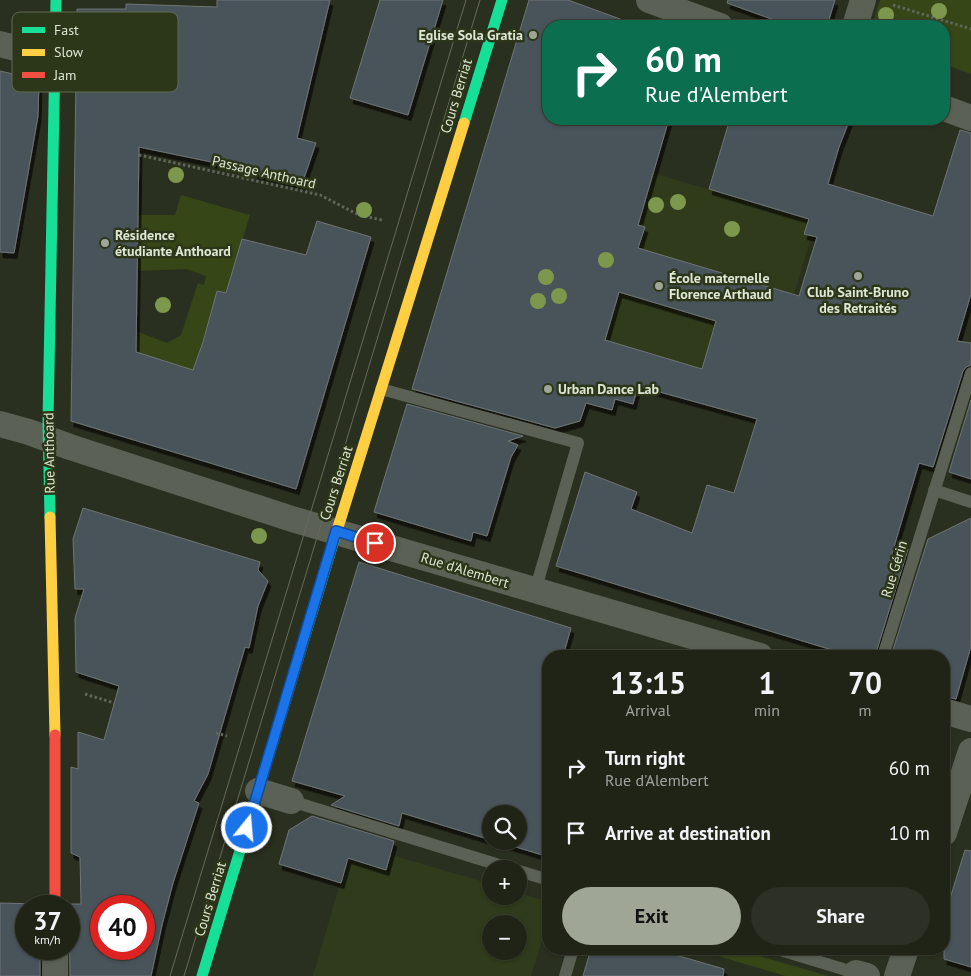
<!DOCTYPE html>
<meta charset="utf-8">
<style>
:root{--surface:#202417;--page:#2d3024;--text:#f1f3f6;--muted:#a2a4a1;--line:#3d4136;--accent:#9fa695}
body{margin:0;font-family:"PT Sans",sans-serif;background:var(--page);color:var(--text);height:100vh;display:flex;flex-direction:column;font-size:19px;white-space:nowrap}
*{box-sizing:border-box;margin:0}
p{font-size:16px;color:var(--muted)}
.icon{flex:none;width:28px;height:28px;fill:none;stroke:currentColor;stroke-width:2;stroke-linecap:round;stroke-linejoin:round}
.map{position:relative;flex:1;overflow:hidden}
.sheet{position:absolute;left:542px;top:650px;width:408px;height:305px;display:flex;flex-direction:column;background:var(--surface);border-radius:20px;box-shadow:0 1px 4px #0004,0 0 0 1px var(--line)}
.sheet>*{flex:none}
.guide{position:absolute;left:542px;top:20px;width:408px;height:105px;border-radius:20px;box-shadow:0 1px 4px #0004,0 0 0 1px var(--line);background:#0b6e4f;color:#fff;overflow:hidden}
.controls{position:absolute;left:482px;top:805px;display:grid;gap:10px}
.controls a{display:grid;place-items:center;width:45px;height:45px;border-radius:50%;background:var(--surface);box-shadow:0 1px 4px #0004,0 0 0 1px var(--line);font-size:25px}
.speed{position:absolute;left:15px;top:895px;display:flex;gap:10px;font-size:25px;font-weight:700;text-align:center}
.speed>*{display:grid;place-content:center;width:65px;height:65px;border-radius:50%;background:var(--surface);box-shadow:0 1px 4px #0004,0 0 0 1px var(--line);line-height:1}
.speed small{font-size:12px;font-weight:400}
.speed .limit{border:8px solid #d22;background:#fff;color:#111}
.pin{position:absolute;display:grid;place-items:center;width:42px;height:42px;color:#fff;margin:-21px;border:2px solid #fff;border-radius:50%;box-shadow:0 1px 5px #0007}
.me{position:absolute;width:55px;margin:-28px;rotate:17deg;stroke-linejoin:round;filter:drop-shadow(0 0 4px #0008)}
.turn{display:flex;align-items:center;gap:18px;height:105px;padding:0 20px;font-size:22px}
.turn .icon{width:65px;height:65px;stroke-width:2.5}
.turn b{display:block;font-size:35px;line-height:42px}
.eta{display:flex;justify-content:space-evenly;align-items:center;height:85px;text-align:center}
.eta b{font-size:30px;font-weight:600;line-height:35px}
.primary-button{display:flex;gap:10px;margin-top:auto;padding:10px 20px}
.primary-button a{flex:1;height:58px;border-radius:30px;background:var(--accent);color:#111;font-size:20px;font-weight:600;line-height:58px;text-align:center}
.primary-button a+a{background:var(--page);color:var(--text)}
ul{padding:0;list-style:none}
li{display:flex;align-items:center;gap:15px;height:65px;padding:0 20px}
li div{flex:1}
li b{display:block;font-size:19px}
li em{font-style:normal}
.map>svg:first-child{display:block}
.built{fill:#2f3b1a;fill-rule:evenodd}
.green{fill:#374617}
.building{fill:#4a535a;stroke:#6f7574;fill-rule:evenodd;filter:url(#shadow)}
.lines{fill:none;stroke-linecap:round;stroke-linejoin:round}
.path{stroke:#61665a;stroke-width:3;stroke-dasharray:2.5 2.5;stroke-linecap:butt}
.lane{stroke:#5b6154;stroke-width:12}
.street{stroke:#5b6154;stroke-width:26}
.fast{stroke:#16e098;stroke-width:11}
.slow{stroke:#ffcf43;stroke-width:11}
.jam{stroke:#f24e42;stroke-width:11}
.tram{stroke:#666a5e;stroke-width:1}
.tree{fill:#7d974d}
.route-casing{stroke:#114b97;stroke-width:12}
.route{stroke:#1a73e8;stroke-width:9}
.poi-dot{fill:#9fa695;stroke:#2c3619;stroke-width:2}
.labels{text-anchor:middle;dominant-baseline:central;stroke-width:5;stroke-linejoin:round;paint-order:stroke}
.poi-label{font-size:14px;font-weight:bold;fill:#dee6d4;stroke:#2c3619;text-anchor:start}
.street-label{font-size:14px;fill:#dee6d4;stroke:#2c3619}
.key{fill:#2c3619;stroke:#616b51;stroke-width:1}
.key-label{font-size:14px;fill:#dee6d4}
</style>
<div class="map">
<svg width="971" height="976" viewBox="0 0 971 976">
<defs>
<filter id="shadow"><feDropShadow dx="3" dy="5.5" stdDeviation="0" flood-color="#0009"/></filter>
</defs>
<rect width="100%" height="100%" fill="#2a301f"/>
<!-- built -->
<path class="built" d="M653 173 816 221 766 388 605 340 506 271 452 254 460 228 539 250 638 225Z
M352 842 357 845 491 884V896H519V893L549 902V918L531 976H313ZM491 924H519V951H491Z"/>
<!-- green -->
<path class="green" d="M880 0H971V74L944 64V26H872Z
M181 195 250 215 226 293 217 291 194 372 136 352V331L167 343 181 335 198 283 204 285 206 276 186 269 137 271V215H175Z
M694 949H736L828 976H786Z"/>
<!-- building -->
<path class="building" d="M217 0H330L297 138 316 143 302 184 254 173 255 171 139 147 136 352 193 370 203 342 217 291 226 293 242 239 306 255 317 221 371 237 296 489 71 421 77 9H126V4L217 7Z
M380 0H443L408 115 350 98Z
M529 0H568L631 23 630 26H549V119H669L638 225 645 227 638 248 799 296 817 237 804 234 809 219 709 189 730 119H850L839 147 828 184 933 216 960 130 971 133V294L957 341 971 343V365L966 367 963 371 933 467 919 463 891 557 908 549 875 656H852L556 566 585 472 637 492 631 509 692 533 707 485 734 493 757 419 638 386 633 404 615 399 612 410 586 403 580 421 555 428 412 389ZM619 292 716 321 702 369 605 340Z
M728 0H835L827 26H791L727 3Z
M0 71 39 80 38 116 14 253 0 252Z
M971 400V479L949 472Z
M407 404 523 436 508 441 518 445 511 457 487 536 473 532 471 541 374 512Z
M83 508 260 562 258 570 268 581 258 606 249 648 245 647 208 774 194 801 199 803 173 883 162 925 151 976H70L69 913 71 904H81L80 857 71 853V767L78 769V732L104 740 119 686 76 672 75 618 84 589H75L73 539ZM101 906H144V949H101Z
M971 518V646L956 699 944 696V656H891L928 539Z
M359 562 571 628 563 656H549V857L496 841H519V814H491V840L402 813 399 826 331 805 345 796 292 781Z
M312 816 394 841 386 870 348 858 341 883 279 864 289 830Z
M965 850 971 851V967L944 959V918Z
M0 903 39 904V906H26V949H40V976H0Z
M591 949H655L724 969 723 976H583Z"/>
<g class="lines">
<!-- path -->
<path class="path" d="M893 5 971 29
M139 155 320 195 359 215 382 220
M85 694 114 703
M216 733 227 736"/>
<!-- lane -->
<path class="lane" d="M381 389 578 443 535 591
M934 490 971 502
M883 656 971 373
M291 801 512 869
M519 871 549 880
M777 949 856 973
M565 976 573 949"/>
<!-- street -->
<path class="street" d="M649 0 720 26
M855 26 863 0
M0 44 55 58
M944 108 971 118
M0 424 29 432 70 447 292 519 760 656
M944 711 971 719
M258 791 291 801
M944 833 971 751
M55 949V976
M856 973 867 976
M897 976 906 949"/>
<!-- fast -->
<path class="fast" d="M464 123 502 0
M50 517 48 421 56 0
M202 976 335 537"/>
<!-- slow -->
<path class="slow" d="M50 517 55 735
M335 537 464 123"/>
<!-- jam -->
<path class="jam" d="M55 735V906"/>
<!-- tram -->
<path class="tram" d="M170 976 466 0
M184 976 480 0"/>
</g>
<!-- trees -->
<g class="tree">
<circle cx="939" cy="11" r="8"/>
<circle cx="886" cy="15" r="8"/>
<circle cx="176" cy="175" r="8"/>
<circle cx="678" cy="202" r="8"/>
<circle cx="656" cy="205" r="8"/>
<circle cx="364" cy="210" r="8"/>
<circle cx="732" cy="229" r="8"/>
<circle cx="606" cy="260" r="8"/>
<circle cx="546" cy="277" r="8"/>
<circle cx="559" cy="296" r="8"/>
<circle cx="538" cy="301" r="8"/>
<circle cx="163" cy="305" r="8"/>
<circle cx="259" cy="536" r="8"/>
</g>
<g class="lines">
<defs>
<path id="route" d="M247 828 336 531 375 543"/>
</defs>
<!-- route casing -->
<use href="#route" class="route-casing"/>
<!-- route -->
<use href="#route" class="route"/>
</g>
<!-- markers -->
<g class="poi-dot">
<circle cx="533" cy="35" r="5"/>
<circle cx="105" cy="243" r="5"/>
<circle cx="858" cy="276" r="5"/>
<circle cx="659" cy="286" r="5"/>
<circle cx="548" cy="389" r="5"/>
</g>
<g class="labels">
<!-- poi labels -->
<g class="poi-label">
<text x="523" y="35" text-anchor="end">Eglise Sola Gratia</text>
<text x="115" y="235">Résidence<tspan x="115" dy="16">étudiante Anthoard</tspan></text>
<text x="669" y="278">École maternelle<tspan x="669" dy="16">Florence Arthaud</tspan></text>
<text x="858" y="292" text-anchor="middle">Club Saint-Bruno<tspan x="858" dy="16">des Retraités</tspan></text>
<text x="558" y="389">Urban Dance Lab</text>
</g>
<!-- street labels -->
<g class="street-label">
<text transform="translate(456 96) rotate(-73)">Cours Berriat</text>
<text transform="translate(264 172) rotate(13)">Passage Anthoard</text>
<text transform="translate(49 453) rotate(-91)">Rue Anthoard</text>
<text transform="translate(336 483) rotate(-72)">Cours Berriat</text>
<text transform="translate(894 569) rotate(-73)">Rue Gérin</text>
<text transform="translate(465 570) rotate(17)">Rue d'Alembert</text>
<text transform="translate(210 899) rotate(-73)">Cours Berriat</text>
</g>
</g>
<!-- legend -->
<rect x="12" y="12" width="166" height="80" rx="8" class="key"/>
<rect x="22" y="27" width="23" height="6" fill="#16e098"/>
<rect x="22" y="49" width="23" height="7" fill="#ffcf43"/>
<rect x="22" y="72" width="23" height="6" fill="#f24e42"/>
<g class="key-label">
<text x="54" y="35">Fast</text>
<text x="54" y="57">Slow</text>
<text x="54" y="80">Jam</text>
</g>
</svg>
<div class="controls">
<a><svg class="icon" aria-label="search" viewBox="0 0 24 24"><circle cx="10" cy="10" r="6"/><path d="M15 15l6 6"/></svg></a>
<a>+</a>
<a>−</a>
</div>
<div class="speed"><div>37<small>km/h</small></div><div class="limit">40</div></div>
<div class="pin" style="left:375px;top:543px;background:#d93025"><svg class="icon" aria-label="arrive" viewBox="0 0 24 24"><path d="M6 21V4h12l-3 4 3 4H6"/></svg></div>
<svg class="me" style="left:247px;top:828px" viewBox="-20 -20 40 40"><circle r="17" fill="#1a73e8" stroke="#fff" stroke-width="3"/><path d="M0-11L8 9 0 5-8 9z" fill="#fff"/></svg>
<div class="guide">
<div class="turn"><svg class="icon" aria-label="right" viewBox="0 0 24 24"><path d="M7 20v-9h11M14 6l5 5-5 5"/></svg><div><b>60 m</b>Rue d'Alembert</div></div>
</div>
<section class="sheet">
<div class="eta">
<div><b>13:15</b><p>Arrival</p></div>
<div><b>1</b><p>min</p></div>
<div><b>70</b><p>m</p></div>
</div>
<ul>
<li><svg class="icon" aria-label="right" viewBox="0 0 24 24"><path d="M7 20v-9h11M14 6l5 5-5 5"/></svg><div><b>Turn right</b><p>Rue d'Alembert</p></div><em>60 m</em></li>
<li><svg class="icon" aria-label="arrive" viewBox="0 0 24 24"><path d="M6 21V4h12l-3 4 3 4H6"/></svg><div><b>Arrive at destination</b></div><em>10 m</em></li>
</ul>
<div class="primary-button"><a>Exit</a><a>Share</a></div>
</section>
</div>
